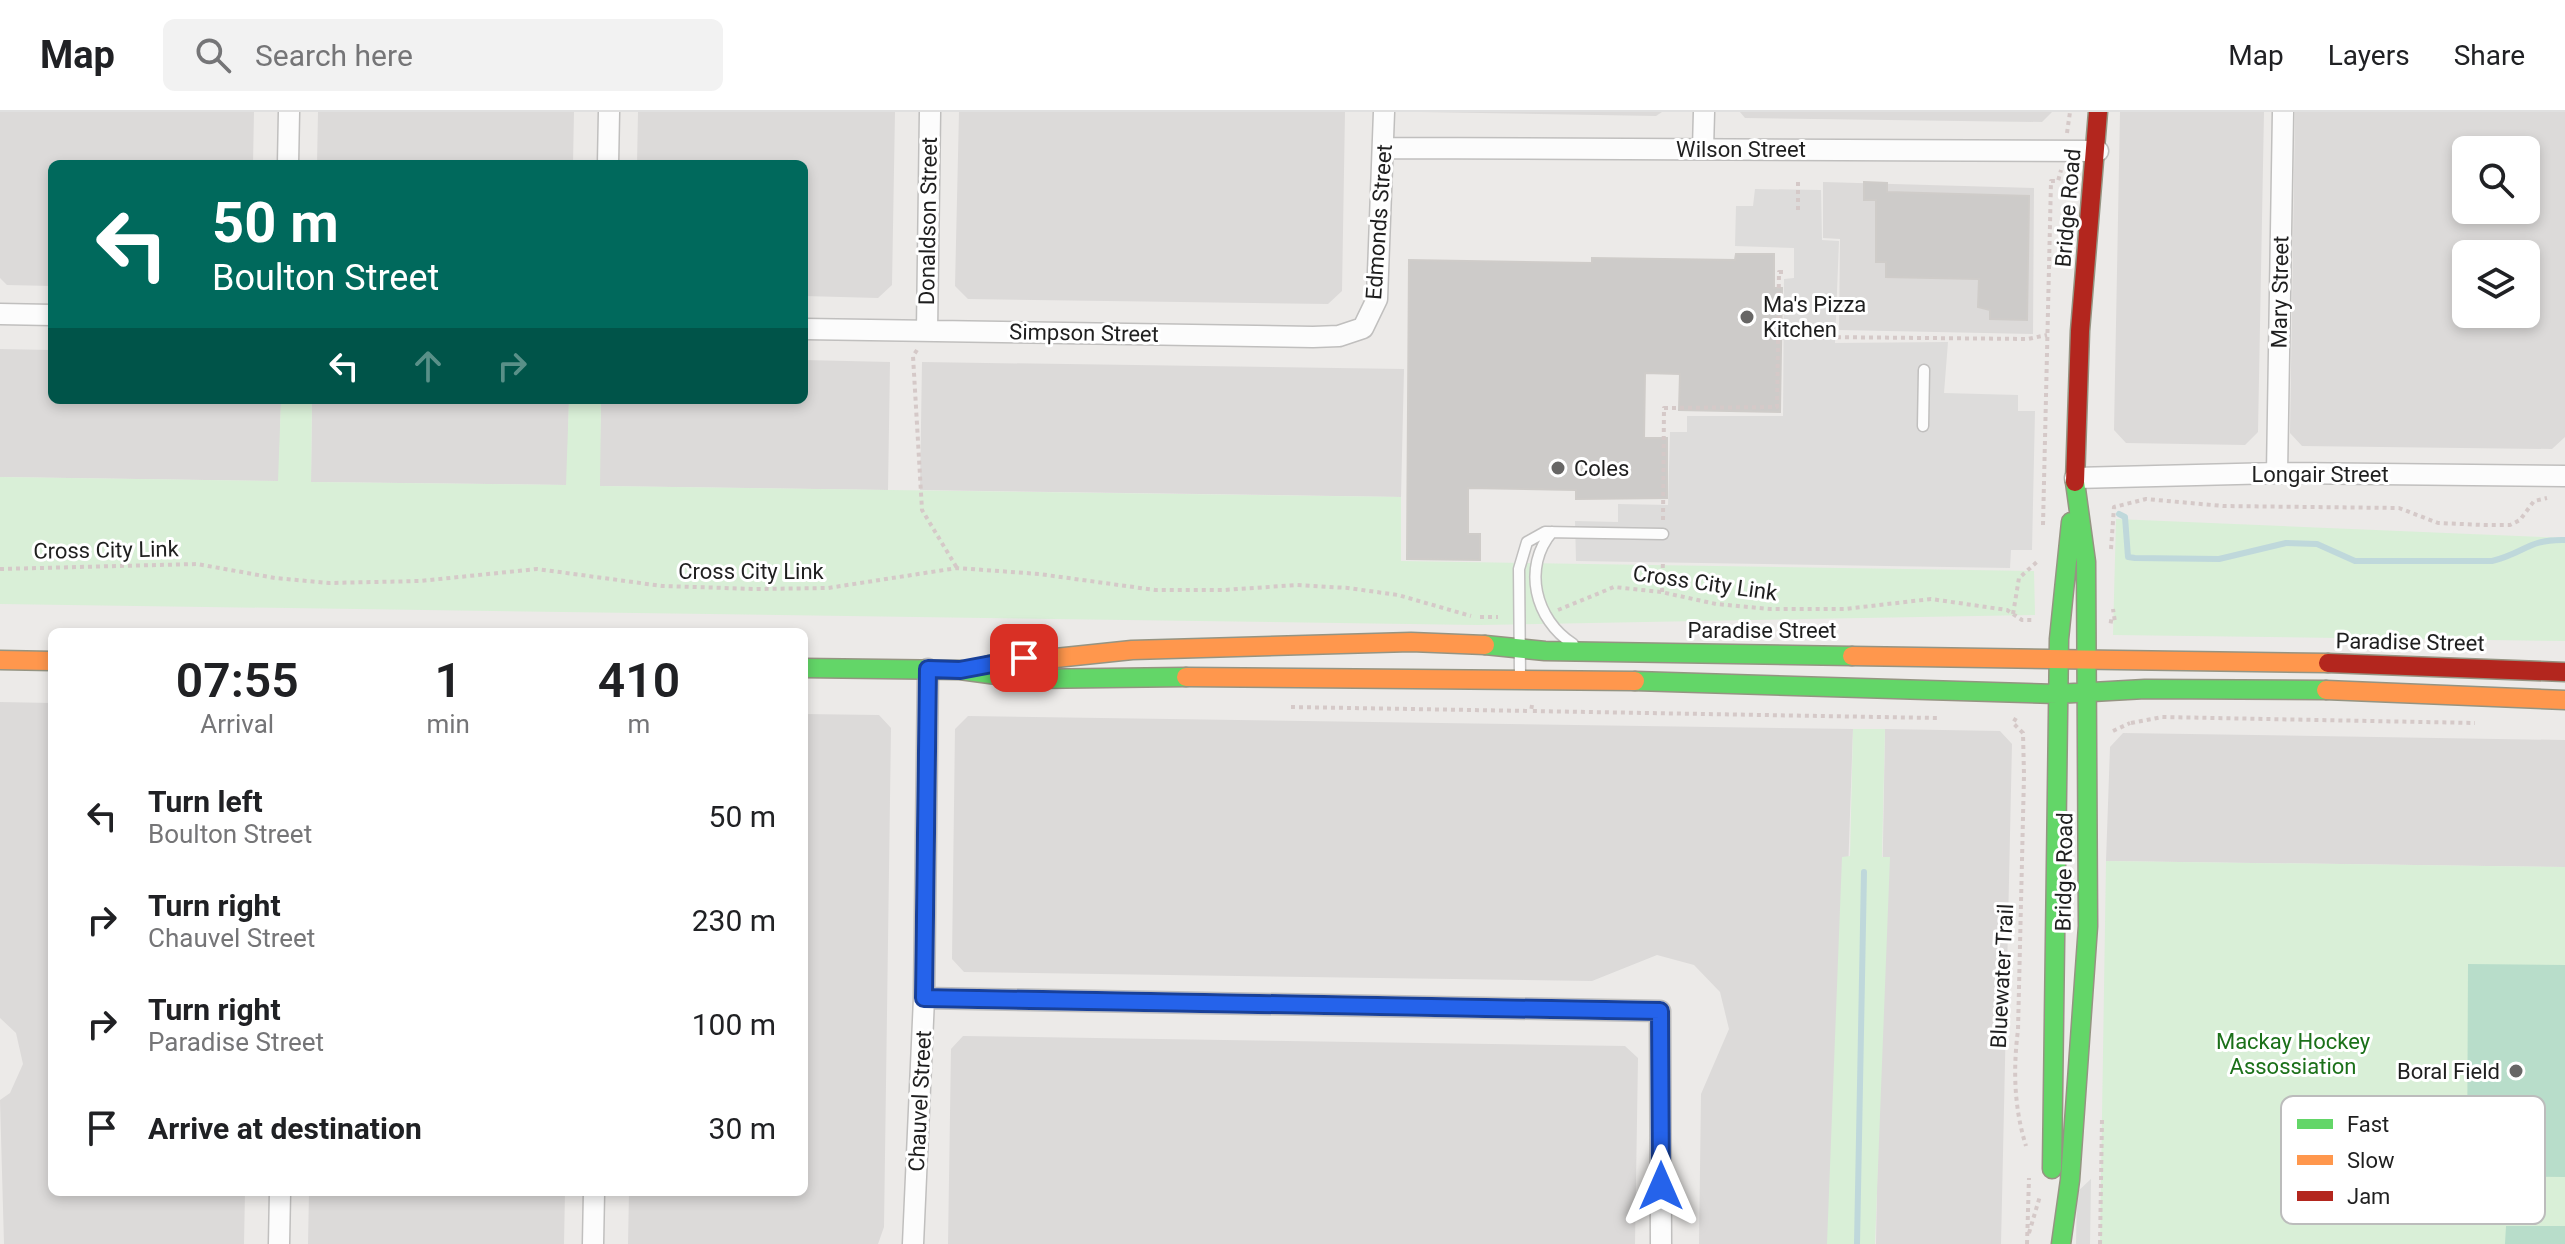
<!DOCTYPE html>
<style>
:root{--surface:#fff;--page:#f2f2f2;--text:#202124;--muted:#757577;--line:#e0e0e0}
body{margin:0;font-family:Roboto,sans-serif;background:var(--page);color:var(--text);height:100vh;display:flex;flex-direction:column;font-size:30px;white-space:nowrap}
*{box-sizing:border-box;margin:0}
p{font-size:26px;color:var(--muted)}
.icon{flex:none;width:44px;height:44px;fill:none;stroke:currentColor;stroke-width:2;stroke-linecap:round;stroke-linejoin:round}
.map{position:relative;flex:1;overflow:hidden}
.panel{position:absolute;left:48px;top:516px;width:760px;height:568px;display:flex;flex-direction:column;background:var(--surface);border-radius:12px;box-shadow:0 4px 12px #0003}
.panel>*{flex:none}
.banner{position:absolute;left:48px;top:48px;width:760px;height:244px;border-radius:12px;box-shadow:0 4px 12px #0003;background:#00695c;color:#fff;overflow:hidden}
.fabs{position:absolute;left:2452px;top:24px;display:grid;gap:16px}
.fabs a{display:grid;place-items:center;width:88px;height:88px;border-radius:12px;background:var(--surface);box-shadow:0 4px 12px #0003;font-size:40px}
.pin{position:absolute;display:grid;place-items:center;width:68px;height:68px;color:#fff;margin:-34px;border-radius:16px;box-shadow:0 4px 12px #0006}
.me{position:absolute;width:88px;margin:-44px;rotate:0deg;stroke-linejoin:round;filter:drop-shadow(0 0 6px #0008)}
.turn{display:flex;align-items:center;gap:28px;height:168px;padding:0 32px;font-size:36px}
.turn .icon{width:104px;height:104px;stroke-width:2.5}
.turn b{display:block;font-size:56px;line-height:68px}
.lanes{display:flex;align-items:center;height:76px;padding:0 32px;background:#0003;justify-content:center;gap:40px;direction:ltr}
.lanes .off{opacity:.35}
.eta{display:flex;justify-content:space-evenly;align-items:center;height:136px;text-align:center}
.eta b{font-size:48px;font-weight:600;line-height:56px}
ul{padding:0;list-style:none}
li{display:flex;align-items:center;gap:24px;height:104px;padding:0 32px}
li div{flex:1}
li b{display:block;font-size:30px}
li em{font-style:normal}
header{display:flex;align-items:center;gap:48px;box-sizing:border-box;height:112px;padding:0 40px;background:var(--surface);border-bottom:2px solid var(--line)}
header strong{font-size:38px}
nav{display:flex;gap:44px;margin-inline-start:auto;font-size:28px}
.search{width:560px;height:72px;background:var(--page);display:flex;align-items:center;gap:20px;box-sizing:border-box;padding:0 28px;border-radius:12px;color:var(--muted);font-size:30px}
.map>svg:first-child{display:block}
.residential{fill:#dcdad9;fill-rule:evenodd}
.park{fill:#d9efd7}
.pitch{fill:#b8ddca}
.parking{fill:#dddcdb}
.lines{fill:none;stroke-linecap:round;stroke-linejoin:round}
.stream{stroke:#bfd8db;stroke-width:6}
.building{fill:#cdcbc9;stroke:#cfccc9;stroke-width:2}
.lane-casing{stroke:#c0bfbe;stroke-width:13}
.street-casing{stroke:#c0bfbe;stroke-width:23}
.fast-casing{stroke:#959482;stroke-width:21}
.slow-casing{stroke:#959482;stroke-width:21}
.jam-casing{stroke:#959482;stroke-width:21}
.path{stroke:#d5c9c8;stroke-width:4;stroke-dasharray:4 4;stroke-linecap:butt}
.lane{stroke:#fcfcfc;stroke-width:10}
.street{stroke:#fcfcfc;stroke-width:20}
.fast{stroke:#63d668;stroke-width:18}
.slow{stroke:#ff974d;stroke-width:18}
.jam{stroke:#b3261e;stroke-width:18}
.route-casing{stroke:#184099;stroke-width:20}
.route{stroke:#2563eb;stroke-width:14}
.poi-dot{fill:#676665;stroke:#fff;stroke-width:3}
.labels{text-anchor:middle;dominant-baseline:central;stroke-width:6;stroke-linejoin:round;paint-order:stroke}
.street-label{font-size:22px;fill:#1f1f1f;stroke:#fff}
.poi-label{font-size:22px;fill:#1f1f1f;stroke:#fff;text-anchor:start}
.park-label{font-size:22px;fill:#1b7019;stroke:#fff}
.key{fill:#fff;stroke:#bcbcbc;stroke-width:2}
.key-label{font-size:22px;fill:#1f1f1f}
</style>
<header>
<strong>Map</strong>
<div class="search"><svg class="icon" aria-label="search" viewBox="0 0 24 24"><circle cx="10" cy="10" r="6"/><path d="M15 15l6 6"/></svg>Search here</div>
<nav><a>Map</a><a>Layers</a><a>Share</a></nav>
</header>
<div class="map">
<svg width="2565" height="1132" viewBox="0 0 2565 1132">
<rect width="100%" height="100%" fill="#eceae8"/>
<!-- residential -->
<path class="residential" d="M0 0H254L253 52H52V174L7 173 0 166Z
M318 0H574L573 52H317Z
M638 0H895L892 173 878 186 804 184V52H637Z
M959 0H1345L1342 179 1328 192 968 187 955 174Z
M1421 0H1662L1656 4Z
M1740 0H2052L2042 10 1745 6Z
M2120 0H2264L2258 320 2245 333 2126 331 2114 318Z
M2295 0H2565V325L2552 337 2302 334 2290 321ZM2466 38H2526V98H2466ZM2466 142H2526V202H2466Z
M1823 70 2034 76 2033 222 1839 218 1840 127 1823 126Z
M0 237 52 238V288H281L279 369 0 365Z
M804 248 890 250 888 378 599 374 601 288H804Z
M922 250 1404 257 1401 385 920 378Z
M312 288H569L567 373 311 370Z
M0 590 52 591V1080H245L244 1132H4L0 988 10 981 23 952 16 921 0 906Z
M804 602 879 603 891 616 884 1115 878 1132H628L629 1080H804Z
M968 604 1853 617 1835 1132H1699L1701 982 1729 917 1720 880 1694 853 1657 843 1592 869 964 860 952 847 955 617Z
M1885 617 2000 619 2012 632 2001 1132H1876Z
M2123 621 2565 628V755L2106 749 2110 635Z
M963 924 1625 934 1638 946 1635 1132H948L951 937Z
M309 1080H565L564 1132H308Z"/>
<!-- park -->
<path class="park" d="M281 288H312L311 370 566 373 569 288H601L600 374 1401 385V449L2034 459 2035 503 1478 513 0 492V365L278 369Z
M2116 407 2565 426V529L2113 523Z
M1853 617H1885L1882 745H1890L1875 1132H1827L1842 745 1850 744Z
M2106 749 2565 755V1132H2100Z"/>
<!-- pitch -->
<path class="pitch" d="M2468 852 2565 853V1065L2467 1064Z
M2506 1114H2565V1132H2505Z"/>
<!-- parking -->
<path class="parking" d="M1755 77 1821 78 1822 128 1839 129 1835 231 1948 230 1944 281 2018 283V299H2035L2032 438H2011L2010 456 1576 449 1575 409 1618 410V392L1668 393 1670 320H1687V304H1783L1784 167 1794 166V136L1735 134 1736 94H1753Z
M2091 1067 2090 1132H2076L2077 1080Z"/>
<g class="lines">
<!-- stream -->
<path class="stream" d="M2119 402 2125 405 2128 445 2135 446 2219 447 2286 431 2317 432 2355 449H2492C2525 441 2528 427 2565 428
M1857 1132 1864 760"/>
</g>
<!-- building -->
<path class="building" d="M1864 70 1887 71V80L2029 84 2027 208 1990 207V198L1978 195 1979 167 1886 165V150H1876V88H1864Z
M1736 142H1774V176H1782L1780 300 1679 298 1680 262 1645 261 1644 326H1667V386L1576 387V378L1468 376V422H1480V448L1407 447 1409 148 1592 151V146L1735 148Z"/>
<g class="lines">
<defs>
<path id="lane" d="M1923 314 1924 258
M1552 420C1522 455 1535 508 1573 532
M1520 566 1519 457 1527 430 1545 420 1663 422"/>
<path id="street" d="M1385 36 2098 39
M1703 37 1704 0
M288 52 289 0
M608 52 609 0
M0 202 52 203
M804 217 1313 225 1339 224 1363 216 1377 187 1384 0
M927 219 930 0
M2277 361 2283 0
M2075 366 2277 361 2565 364
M924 886 1660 899 1661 1132
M279 1132 280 1080
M593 1132 594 1080
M913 1132 924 886 928 557"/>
<path id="fast" d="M1485 533 1545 539 1852 544
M804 556 960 558 1027 567 1186 565
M1635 569 2057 582 2145 577 2326 578
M2052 1057 2059 527 2071 410
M2061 1132 2070 1068 2088 814 2086 450 2075 370"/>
<path id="slow" d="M1852 544 2328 551
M0 548 52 549
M989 553 1132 538 1411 530 1485 533
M1186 565 1635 569
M2326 578 2565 588"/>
<path id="jam" d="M2075 370 2080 219 2098 0
M2328 551 2565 560"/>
</defs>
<!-- lane casing -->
<use href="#lane" class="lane-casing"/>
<!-- street casing -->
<use href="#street" class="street-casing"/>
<!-- fast casing -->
<use href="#fast" class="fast-casing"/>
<!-- slow casing -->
<use href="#slow" class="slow-casing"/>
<!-- jam casing -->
<use href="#jam" class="jam-casing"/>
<!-- path -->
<path class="path" d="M2067 21 2070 0
M1798 98V66
M1778 224H1798
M1821 225 2028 227 2047 223
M917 238 913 244 922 398 957 456
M1663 408 1664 296 1777 295 1779 160H1783
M2043 413 2051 69H2058L2061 58
M2111 437 2114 395 2146 387 2223 394 2399 396 2438 411 2484 413H2510L2520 408 2534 389 2547 386
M0 457 197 452 275 466 329 471 420 469 537 457 662 474 756 477 828 476 957 456 1039 462 1155 478H1224L1297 473 1348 476 1398 483 1471 504
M1662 480 1663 448
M1558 498 1614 475 1661 480 1716 492 1770 497H1845L1931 487 2007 498 2022 508H2034
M2013 502 2019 466 2038 449
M1480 505H1498
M2109 509 2115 510 2113 497
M1532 593 1531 599 1937 606
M1291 595 1531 599
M2016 606 2013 611 2023 621 2024 663 2018 918C2013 957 2014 996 2026 1034
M2131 611 2162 605 2475 611
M2113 619 2130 611
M2029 1121 2040 1084
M2027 1132 2029 1066
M2100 1132 2102 1006"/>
<!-- lane -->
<use href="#lane" class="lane"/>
<!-- street -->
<use href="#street" class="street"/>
<!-- fast -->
<use href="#fast" class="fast"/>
<!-- slow -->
<use href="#slow" class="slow"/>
<!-- jam -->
<use href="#jam" class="jam"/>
</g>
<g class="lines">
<defs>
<path id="route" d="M1024 546 960 558 928 557 924 886 1660 899 1661 1074"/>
</defs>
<!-- route casing -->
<use href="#route" class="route-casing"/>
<!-- route -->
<use href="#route" class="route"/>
</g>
<!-- markers -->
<g class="poi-dot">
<circle cx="1747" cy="205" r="8"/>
<circle cx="1558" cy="356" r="8"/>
<circle cx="2516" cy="959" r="8"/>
</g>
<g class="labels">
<!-- street labels -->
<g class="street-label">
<text x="1741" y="37">Wilson Street</text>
<text transform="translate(2068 96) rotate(-85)">Bridge Road</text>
<text transform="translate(928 109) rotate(-89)">Donaldson Street</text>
<text transform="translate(1379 110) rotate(-86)">Edmonds Street</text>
<text transform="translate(2280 180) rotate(-89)">Mary Street</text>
<text transform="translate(1084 221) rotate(1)">Simpson Street</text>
<text x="2320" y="362">Longair Street</text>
<text transform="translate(106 438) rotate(-1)">Cross City Link</text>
<text x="751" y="459">Cross City Link</text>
<text transform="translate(1705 471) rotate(8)">Cross City Link</text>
<text x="1762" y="518">Paradise Street</text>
<text transform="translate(2410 530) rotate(1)">Paradise Street</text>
<text transform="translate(2064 760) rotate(-89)">Bridge Road</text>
<text transform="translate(2002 864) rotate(-87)">Bluewater Trail</text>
<text transform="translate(920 989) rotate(-87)">Chauvel Street</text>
</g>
<!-- poi labels -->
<g class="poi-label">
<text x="1763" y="192">Ma's Pizza<tspan x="1763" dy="25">Kitchen</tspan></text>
<text x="1574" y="356">Coles</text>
<text x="2500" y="959" text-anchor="end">Boral Field</text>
</g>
<!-- park labels -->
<g class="park-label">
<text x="2293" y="929">Mackay Hockey<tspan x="2293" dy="25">Assossiation</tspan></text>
</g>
</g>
<!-- legend -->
<rect x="2281" y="984" width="264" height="128" rx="12" class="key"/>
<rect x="2297" y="1007" width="36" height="10" fill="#63d668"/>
<rect x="2297" y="1043" width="36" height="10" fill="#ff974d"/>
<rect x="2297" y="1079" width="36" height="10" fill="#b3261e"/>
<g class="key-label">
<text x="2347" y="1020">Fast</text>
<text x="2347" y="1056">Slow</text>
<text x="2347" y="1092">Jam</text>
</g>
</svg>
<div class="fabs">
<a><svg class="icon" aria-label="search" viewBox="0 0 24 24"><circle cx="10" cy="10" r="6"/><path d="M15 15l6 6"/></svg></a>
<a><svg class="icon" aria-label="layers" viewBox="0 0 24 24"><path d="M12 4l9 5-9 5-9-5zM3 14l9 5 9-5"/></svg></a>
</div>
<div class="pin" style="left:1024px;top:546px;background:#d93025"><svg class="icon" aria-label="arrive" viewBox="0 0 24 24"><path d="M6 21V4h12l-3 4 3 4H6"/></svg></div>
<svg class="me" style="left:1661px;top:1074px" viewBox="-20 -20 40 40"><path d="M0-17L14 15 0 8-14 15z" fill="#2563eb" stroke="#fff" stroke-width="4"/></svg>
<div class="banner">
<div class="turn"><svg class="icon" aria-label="left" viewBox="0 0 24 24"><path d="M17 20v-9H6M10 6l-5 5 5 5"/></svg><div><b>50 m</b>Boulton Street</div></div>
<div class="lanes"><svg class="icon" aria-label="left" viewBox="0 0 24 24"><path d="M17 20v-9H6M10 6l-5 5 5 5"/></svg><svg class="icon off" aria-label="ahead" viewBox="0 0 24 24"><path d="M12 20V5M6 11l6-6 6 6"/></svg><svg class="icon off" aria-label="right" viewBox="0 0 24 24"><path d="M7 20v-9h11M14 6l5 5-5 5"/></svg></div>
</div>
<section class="panel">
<div class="eta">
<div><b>07:55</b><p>Arrival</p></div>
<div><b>1</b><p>min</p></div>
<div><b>410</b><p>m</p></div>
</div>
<ul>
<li><svg class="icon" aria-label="left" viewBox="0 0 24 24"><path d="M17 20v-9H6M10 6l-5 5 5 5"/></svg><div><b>Turn left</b><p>Boulton Street</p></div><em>50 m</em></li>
<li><svg class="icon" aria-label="right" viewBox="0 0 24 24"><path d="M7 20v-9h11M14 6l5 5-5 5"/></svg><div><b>Turn right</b><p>Chauvel Street</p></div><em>230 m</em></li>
<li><svg class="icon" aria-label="right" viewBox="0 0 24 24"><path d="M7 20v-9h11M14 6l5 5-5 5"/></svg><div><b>Turn right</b><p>Paradise Street</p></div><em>100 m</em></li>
<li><svg class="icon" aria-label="arrive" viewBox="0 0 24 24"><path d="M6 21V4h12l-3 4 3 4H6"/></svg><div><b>Arrive at destination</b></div><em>30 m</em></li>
</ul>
</section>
</div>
